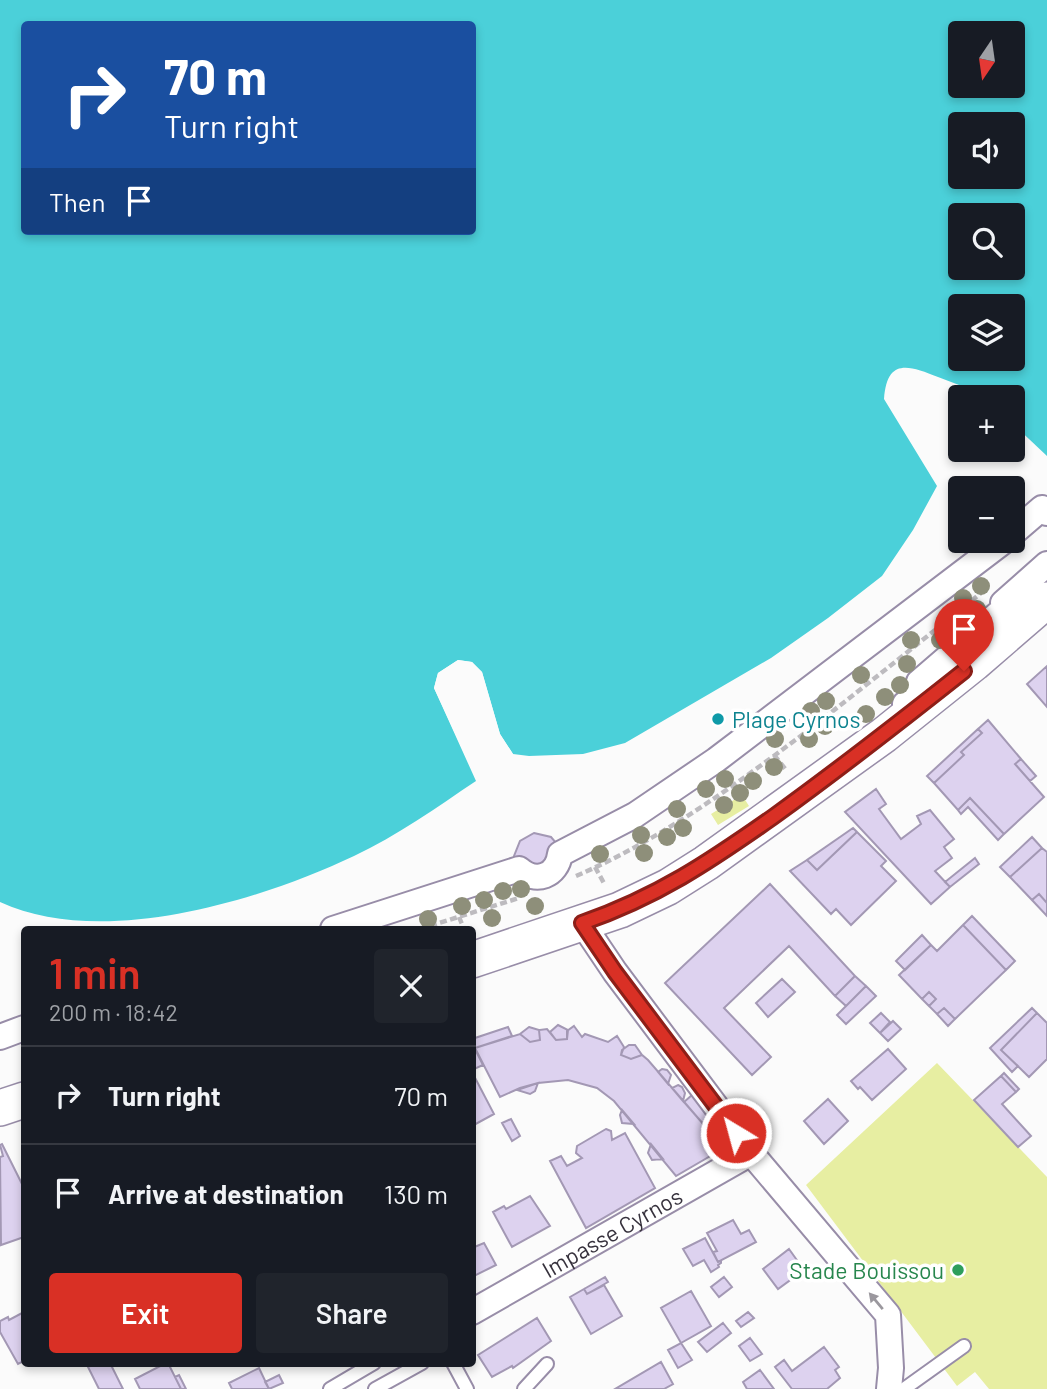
<!DOCTYPE html>
<meta charset="utf-8">
<style>
:root{--surface:#171b24;--page:#20242c;--text:#f1f3f6;--muted:#9ea1a6;--line:#363941;--accent:#d93025}
body{margin:0;font-family:Barlow,sans-serif;background:var(--page);color:var(--text);height:100vh;display:flex;flex-direction:column;font-size:26px;white-space:nowrap}
*{box-sizing:border-box;margin:0}
p{font-size:23px;color:var(--muted)}
.icon{flex:none;width:38px;height:38px;fill:none;stroke:currentColor;stroke-width:2;stroke-linecap:round;stroke-linejoin:round}
.map{position:relative;flex:1;overflow:hidden}
.drawer{position:absolute;left:21px;top:926px;width:455px;height:441px;display:flex;flex-direction:column;background:var(--surface);border-radius:7px;box-shadow:0 4px 10px #0003}
.drawer>*{flex:none}
.top-card{position:absolute;left:21px;top:21px;width:455px;height:214px;border-radius:7px;box-shadow:0 4px 10px #0003;background:#1a4fa0;color:#fff;overflow:hidden}
.needle{width:46px;rotate:193deg}
.controls{position:absolute;left:948px;top:21px;display:grid;gap:14px}
.controls a{display:grid;place-items:center;width:77px;height:77px;border-radius:7px;background:var(--surface);box-shadow:0 4px 10px #0003;font-size:35px}
.pin{position:absolute;display:grid;place-items:center;width:60px;height:60px;color:#fff;margin:-72px -30px;border-radius:50% 50% 50% 0;rotate:-45deg;box-shadow:0 0 7px #0007}
.pin .icon{rotate:45deg}
.me{position:absolute;width:77px;margin:-38px;rotate:323deg;stroke-linejoin:round;filter:drop-shadow(0 0 5px #0008)}
.turn{display:flex;align-items:center;gap:24px;height:147px;padding:0 28px;font-size:32px}
.turn .icon{width:91px;height:91px;stroke-width:2.5}
.turn b{display:block;font-size:49px;line-height:60px}
.then{display:flex;align-items:center;height:66px;padding:0 28px;background:#0003;gap:14px;font-size:26px}
.round{display:grid;place-items:center;flex:none;width:74px;height:74px;border-radius:7px;background:var(--page)}
.summary{display:flex;align-items:center;justify-content:space-between;height:119px;padding:0 28px}
h1{font-size:42px;font-weight:600;line-height:52px;color:var(--accent)}
.button{display:flex;gap:14px;margin-top:auto;padding:14px 28px}
.button a{flex:1;height:80px;border-radius:7px;background:var(--accent);color:#fff;font-size:28px;font-weight:600;line-height:80px;text-align:center}
.button a+a{background:var(--page);color:var(--text)}
ul{padding:0;list-style:none}
li{display:flex;align-items:center;gap:21px;height:98px;padding:0 28px;border-top:2px solid var(--line)}
li div{flex:1}
li b{display:block;font-size:26px}
li em{font-style:normal}
.map>svg:first-child{display:block}
.green{fill:#e7eea2}
.water{fill:#4bd0d9;fill-rule:evenodd}
.pier{fill:#fbfbfb}
.building{fill:#ddd2ef;stroke:#a398b4;stroke-width:2}
.lines{fill:none;stroke-linecap:round;stroke-linejoin:round}
.lane-casing{stroke:#988da8;stroke-width:16}
.street-casing{stroke:#988da8;stroke-width:28}
.secondary-casing{stroke:#988da8;stroke-width:38}
.path{stroke:#bdbbbf;stroke-width:4.5;stroke-dasharray:7 3.5;stroke-linecap:butt}
.lane{stroke:#fff;stroke-width:12}
.street{stroke:#fff;stroke-width:24}
.secondary{stroke:#fff;stroke-width:35}
.tree{fill:#8e8f7a}
.oneway{fill:#9b989e}
.route-casing{stroke:#8d1f18;stroke-width:18}
.route{stroke:#d93025;stroke-width:12}
.culture-dot{fill:#0f9aa8;stroke:#fff;stroke-width:2.5}
.leisure-dot{fill:#2e9e5b;stroke:#fff;stroke-width:2.5}
.labels{text-anchor:middle;dominant-baseline:central;stroke-width:7;stroke-linejoin:round;paint-order:stroke}
.culture-label{font-size:23px;fill:#0d838f;stroke:#fff;text-anchor:start}
.street-label{font-size:23px;fill:#37323d;stroke:#fff}
.leisure-label{font-size:23px;fill:#27864d;stroke:#fff;text-anchor:end}
</style>
<div class="map">
<svg width="1047" height="1389" viewBox="0 0 1047 1389">
<rect width="100%" height="100%" fill="#fbfbfb"/>
<!-- green -->
<path class="green" d="M742 795 749 806 718 825 711 814Z
M937 1063 1047 1177V1389H989L975 1372 957 1386 806 1185Z"/>
<!-- water -->
<path class="water" d="M0 0H1047V456L1013 424V397H985L980 393C966 388 952 382 938 377 908 365 887 358 884 399L937 486 913 530 882 576 828 618 771 658 625 743 583 754 529 756 513 754 500 734 482 672 472 662 458 660 438 673 434 688 476 781C437 807 397 836 354 856 259 901 101 949 0 902ZM24 24H472V231H24ZM961 33H1013V86H961ZM961 124H1013V177H961ZM961 215H1013V268H961ZM961 306H1013V359H961Z"/>
<!-- pier -->
<path class="pier" d="M458 660 472 662 482 672 500 734 513 754V758L496 735 479 674 470 665 459 664 441 675 438 687 479 779 478 783 434 688 438 673Z"/>
<!-- building -->
<path class="building" d="M1047 666V707L1027 684Z
M988 720 1021 759 1015 764 1044 797 1004 834 970 798 958 810 934 783 964 755 961 752 982 733 978 729Z
M978 729 982 733 961 752 964 755 934 783 927 776Z
M1021 759 1036 776 1030 781 1015 764Z
M876 789 886 804 879 809 901 839 921 824 917 816 930 810 954 839 944 847 952 858 935 871 950 887 931 904 845 812Z
M970 798 1004 834 998 840 968 807 961 814 958 810Z
M853 828 857 832 817 870 807 860Z
M857 832 886 861 881 866 896 881 851 925 836 909 831 914 790 871 807 860 817 870Z
M534 833 551 837 557 844 536 878 516 862 514 856 520 841Z
M1032 837 1042 848 1010 877 1000 867Z
M1042 848 1047 852V903L1039 894 1032 900 1010 877Z
M975 858 979 864 950 887 945 882Z
M770 884 855 976 835 996 789 946 724 1008 771 1057 752 1075 665 983Z
M1039 894 1047 903V916L1032 900Z
M972 916 1015 961 1006 970 963 925Z
M963 925 1006 970 955 1019 944 1008 937 1014 929 1006 936 999 929 992 922 999 899 975 931 945 937 951Z
M922 935 931 945 905 970 896 961Z
M855 976 866 986 846 1006 835 996Z
M782 979 795 992 768 1017 756 1003Z
M866 986 876 996 846 1024 837 1015Z
M929 992 936 999 929 1006 922 999Z
M944 1008 955 1019 948 1026 937 1014Z
M1032 1008 1037 1013 1001 1050 1018 1066 1012 1072 990 1048Z
M881 1013 890 1022 880 1033 870 1023Z
M1037 1013 1047 1023V1059L1029 1077 1001 1050Z
M893 1021 901 1029 888 1041 880 1033Z
M558 1025 568 1030 567 1039 556 1040 550 1032Z
M574 1026 582 1037 585 1034 608 1042 617 1036 624 1047 621 1055 631 1059 642 1055 648 1060 724 1148 676 1176 614 1101 597 1088 568 1080 538 1083 520 1088 500 1097 475 1048 520 1034 530 1042 540 1040 539 1030 547 1029 556 1040 567 1039V1031Z
M508 1027 512 1036 475 1048 472 1039Z
M529 1027 539 1030 540 1040 530 1042 520 1034Z
M472 1043 483 1065 472 1070Z
M629 1045H635L642 1055 631 1059 621 1055 622 1050Z
M888 1049 906 1069 872 1100 860 1087 858 1089 851 1081Z
M662 1069 667 1070 671 1075 668 1084 658 1072Z
M472 1072 494 1114 472 1126Z
M1004 1073 1019 1089 1016 1092 1001 1076Z
M1001 1076 1016 1092 1002 1104 1031 1136 1018 1147 974 1100Z
M538 1083 535 1091 530 1094 517 1090Z
M678 1085 682 1087 685 1093 683 1101 672 1088Z
M692 1095 731 1144 724 1148 684 1102Z
M828 1099 848 1121 824 1144 804 1121Z
M622 1110 634 1124 622 1123 620 1115Z
M511 1119 520 1136 512 1141 502 1123Z
M606 1129 611 1131 612 1140 625 1133 655 1188 586 1228 550 1161 561 1156 567 1166 582 1158 576 1153 577 1146Z
M2 1144 24 1188V1237L1 1245 0 1157 3 1156 0 1145Z
M651 1144 663 1159 652 1160 648 1153Z
M530 1196 550 1226 512 1247 493 1212 504 1206 506 1209Z
M733 1220 741 1234 749 1230 756 1242 718 1262 713 1252 717 1251 707 1233Z
M705 1238 718 1262 721 1261V1263L718 1265 719 1267 711 1272 704 1260 693 1266 683 1249Z
M484 1243 496 1265 472 1277V1248Z
M789 1249 804 1270 778 1289 763 1269Z
M605 1277 608 1282 587 1294 584 1289Z
M724 1277 732 1287 719 1297 711 1287Z
M604 1285 622 1316 591 1334 570 1297 584 1289 587 1294Z
M691 1291 711 1326 681 1343 661 1308Z
M24 1312V1361L18 1364 0 1332V1321L8 1317 9 1320Z
M748 1312 754 1318 741 1327 736 1321Z
M537 1318 551 1341 513 1368 512 1366 492 1377 478 1355Z
M723 1323 731 1333 707 1352 698 1342Z
M750 1338 762 1354 750 1361 739 1346Z
M681 1343 692 1360 678 1368 668 1350Z
M824 1347 839 1367 835 1370 840 1378 827 1389H792L775 1367 784 1360 792 1371Z
M661 1362 673 1384 664 1389H615Z
M96 1363H110L123 1389H99L88 1367Z
M166 1363H168L181 1389H140L135 1379Z
M259 1368 269 1389H232L229 1383Z
M760 1370 774 1389H747L743 1382Z
M179 1375 186 1389H181L175 1377Z
M279 1375 283 1383 269 1389 265 1382Z"/>
<g class="lines">
<defs>
<path id="lane" d="M453 1363 467 1389
M330 1389 374 1363
M375 1389 422 1363
M524 1389 547 1364
M904 1389 964 1346"/>
<g id="street">
<path d="M1013 533 1042 508 1047 513"/>
<path d="M905 704 926 689 919 682 1006 607 1003 603 1047 564"/>
<path d="M582 923 615 972 751 1153 888 1315 891 1368 889 1389"/>
<path d="M333 929 519 869C536 884 557 876 560 854L635 815 716 760 1004 541"/>
<path d="M0 1037 24 1028"/>
<path id="s1" d="M472 1312 751 1153"/>
</g>
<path id="secondary" d="M472 960 620 910 668 887 706 863 884 735 974 663 1047 600
M0 1108 24 1100"/>
</defs>
<!-- lane casing -->
<use href="#lane" class="lane-casing"/>
<!-- street casing -->
<use href="#street" class="street-casing"/>
<!-- secondary casing -->
<use href="#secondary" class="secondary-casing"/>
<!-- path -->
<path class="path" d="M774 755 787 771
M595 867 605 885
M576 876C660 840 734 786 806 732 865 686 923 640 981 593
M459 917 464 929
M420 929 519 898"/>
<!-- lane -->
<use href="#lane" class="lane"/>
<!-- street -->
<use href="#street" class="street"/>
<!-- secondary -->
<use href="#secondary" class="secondary"/>
</g>
<!-- trees -->
<g class="tree">
<circle cx="981" cy="586" r="9"/>
<circle cx="963" cy="598" r="9"/>
<circle cx="977" cy="609" r="9"/>
<circle cx="959" cy="625" r="9"/>
<circle cx="911" cy="640" r="9"/>
<circle cx="940" cy="640" r="9"/>
<circle cx="907" cy="664" r="9"/>
<circle cx="861" cy="675" r="9"/>
<circle cx="900" cy="685" r="9"/>
<circle cx="885" cy="697" r="9"/>
<circle cx="826" cy="701" r="9"/>
<circle cx="811" cy="711" r="9"/>
<circle cx="866" cy="714" r="9"/>
<circle cx="825" cy="726" r="9"/>
<circle cx="775" cy="739" r="9"/>
<circle cx="809" cy="739" r="9"/>
<circle cx="774" cy="767" r="9"/>
<circle cx="725" cy="779" r="9"/>
<circle cx="753" cy="781" r="9"/>
<circle cx="706" cy="789" r="9"/>
<circle cx="740" cy="793" r="9"/>
<circle cx="724" cy="805" r="9"/>
<circle cx="677" cy="809" r="9"/>
<circle cx="683" cy="828" r="9"/>
<circle cx="641" cy="835" r="9"/>
<circle cx="667" cy="837" r="9"/>
<circle cx="644" cy="853" r="9"/>
<circle cx="600" cy="854" r="9"/>
<circle cx="521" cy="889" r="9"/>
<circle cx="503" cy="891" r="9"/>
<circle cx="484" cy="900" r="9"/>
<circle cx="462" cy="906" r="9"/>
<circle cx="535" cy="906" r="9"/>
<circle cx="492" cy="918" r="9"/>
<circle cx="428" cy="919" r="9"/>
</g>
<!-- one-way arrows -->
<defs><path id="oneway-solid" d="M-6-.8H1V-3.2L6.5 0L1 3.2V.8H-6Z" transform="scale(1.75)"/></defs>
<use class="oneway" href="#oneway-solid" transform="translate(876 1301) rotate(-130)"/>
<g class="lines">
<defs>
<path id="route" d="M736 1133 615 972 582 923C657 897 709 862 773 817 838 770 901 721 964 671"/>
</defs>
<!-- route casing -->
<use href="#route" class="route-casing"/>
<!-- route -->
<use href="#route" class="route"/>
</g>
<!-- markers -->
<circle class="culture-dot" cx="718" cy="719" r="7"/>
<circle class="leisure-dot" cx="958" cy="1270" r="7"/>
<g class="labels">
<!-- culture labels -->
<g class="culture-label">
<text x="732" y="719">Plage Cyrnos</text>
</g>
<!-- street labels -->
<g class="street-label">
<text stroke="none"><textPath href="#s1" startOffset="161">Impasse Cyrnos</textPath></text>
</g>
<!-- leisure labels -->
<g class="leisure-label">
<text x="944" y="1270">Stade Bouissou</text>
</g>
</g>
</svg>
<div class="controls">
<a><svg class="needle" viewBox="-14 -14 28 28"><path d="M0-13l5 13h-10z" fill="#e53935"/><path d="M0 13l5-13h-10z" fill="#9ea1a6"/></svg></a>
<a><svg class="icon" aria-label="sound" viewBox="0 0 24 24"><path d="M4 9h4l5-4v14l-5-4H4zM17 9q2 3 0 6"/></svg></a>
<a><svg class="icon" aria-label="search" viewBox="0 0 24 24"><circle cx="10" cy="10" r="6"/><path d="M15 15l6 6"/></svg></a>
<a><svg class="icon" aria-label="layers" viewBox="0 0 24 24"><path d="M12 4l9 5-9 5-9-5zM3 14l9 5 9-5"/></svg></a>
<a>+</a>
<a>−</a>
</div>
<div class="pin" style="left:964px;top:671px;background:#d93025"><svg class="icon" aria-label="arrive" viewBox="0 0 24 24"><path d="M6 21V4h12l-3 4 3 4H6"/></svg></div>
<svg class="me" style="left:736px;top:1133px" viewBox="-20 -20 40 40"><circle r="17" fill="#d93025" stroke="#fff" stroke-width="3"/><path d="M0-11L8 9 0 5-8 9z" fill="#fff"/></svg>
<div class="top-card">
<div class="turn"><svg class="icon" aria-label="right" viewBox="0 0 24 24"><path d="M7 20v-9h11M14 6l5 5-5 5"/></svg><div><b>70 m</b>Turn right</div></div>
<div class="then">Then<svg class="icon" aria-label="arrive" viewBox="0 0 24 24"><path d="M6 21V4h12l-3 4 3 4H6"/></svg></div>
</div>
<section class="drawer">
<div class="summary"><div><h1>1 min</h1><p>200 m · 18:42</p></div><a class="round"><svg class="icon" aria-label="close" viewBox="0 0 24 24"><path d="M6 6l12 12M18 6L6 18"/></svg></a></div>
<ul>
<li><svg class="icon" aria-label="right" viewBox="0 0 24 24"><path d="M7 20v-9h11M14 6l5 5-5 5"/></svg><div><b>Turn right</b></div><em>70 m</em></li>
<li><svg class="icon" aria-label="arrive" viewBox="0 0 24 24"><path d="M6 21V4h12l-3 4 3 4H6"/></svg><div><b>Arrive at destination</b></div><em>130 m</em></li>
</ul>
<div class="button"><a>Exit</a><a>Share</a></div>
</section>
</div>
